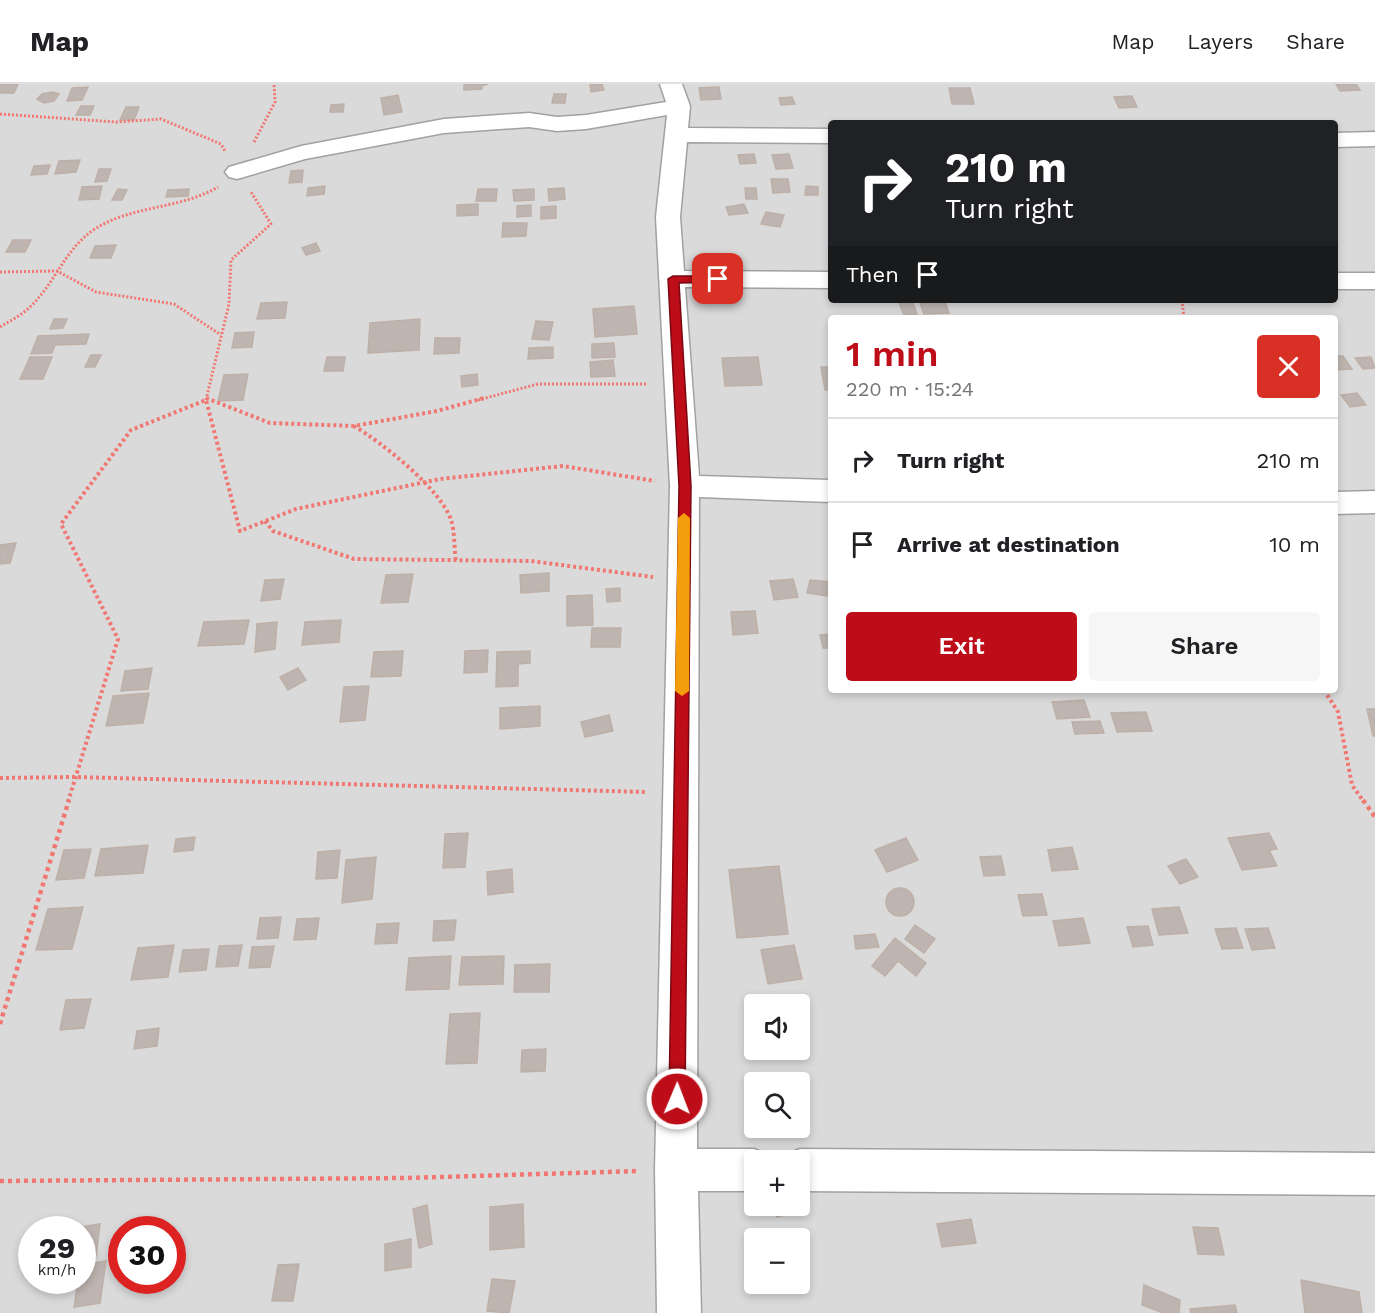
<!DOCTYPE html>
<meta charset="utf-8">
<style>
:root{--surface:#fff;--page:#f6f6f6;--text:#202124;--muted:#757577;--line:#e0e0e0;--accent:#bd0d18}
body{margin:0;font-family:"Work Sans",sans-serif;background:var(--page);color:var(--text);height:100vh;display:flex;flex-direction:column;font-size:22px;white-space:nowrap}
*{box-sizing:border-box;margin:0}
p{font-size:20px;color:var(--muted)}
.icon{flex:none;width:33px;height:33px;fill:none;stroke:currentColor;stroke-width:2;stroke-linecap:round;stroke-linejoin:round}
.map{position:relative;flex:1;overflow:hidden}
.side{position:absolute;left:828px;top:231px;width:510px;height:378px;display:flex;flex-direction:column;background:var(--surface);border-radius:6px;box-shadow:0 3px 9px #0003}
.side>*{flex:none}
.banner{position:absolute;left:828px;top:36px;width:510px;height:183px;border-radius:6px;box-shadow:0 3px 9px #0003;background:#202124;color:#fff;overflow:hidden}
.tools{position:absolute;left:744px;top:910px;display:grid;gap:12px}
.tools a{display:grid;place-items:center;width:66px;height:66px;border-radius:6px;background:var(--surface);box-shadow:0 3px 9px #0003;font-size:30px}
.speed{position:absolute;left:18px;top:1132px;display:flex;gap:12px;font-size:30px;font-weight:700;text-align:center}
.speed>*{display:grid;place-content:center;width:78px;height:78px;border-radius:50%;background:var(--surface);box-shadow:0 3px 9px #0003;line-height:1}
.speed small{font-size:15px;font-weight:400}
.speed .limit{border:9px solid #d22;background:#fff;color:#111}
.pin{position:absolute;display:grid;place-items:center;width:51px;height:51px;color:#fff;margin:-26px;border-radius:12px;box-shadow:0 3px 9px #0006}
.me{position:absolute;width:66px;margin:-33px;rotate:1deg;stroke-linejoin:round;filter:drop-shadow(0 0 4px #0008)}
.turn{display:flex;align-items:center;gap:21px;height:126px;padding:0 18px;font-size:27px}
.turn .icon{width:78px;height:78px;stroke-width:2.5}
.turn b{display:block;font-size:42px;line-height:51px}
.then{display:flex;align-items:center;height:57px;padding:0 18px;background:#0003;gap:12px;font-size:22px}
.round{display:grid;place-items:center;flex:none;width:63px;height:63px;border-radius:6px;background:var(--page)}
.overview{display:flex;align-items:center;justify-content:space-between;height:102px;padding:0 18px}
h1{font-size:36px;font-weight:600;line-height:45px;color:var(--accent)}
.action{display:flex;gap:12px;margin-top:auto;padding:12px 18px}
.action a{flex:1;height:69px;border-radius:6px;background:var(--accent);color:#fff;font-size:24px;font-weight:600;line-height:69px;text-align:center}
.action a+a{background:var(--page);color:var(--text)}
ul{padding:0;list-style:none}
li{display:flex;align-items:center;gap:18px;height:84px;padding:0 18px;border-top:2px solid var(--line)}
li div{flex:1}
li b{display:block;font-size:22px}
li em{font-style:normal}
header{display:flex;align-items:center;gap:36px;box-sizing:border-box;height:84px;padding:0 30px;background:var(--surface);border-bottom:2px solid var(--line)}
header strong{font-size:28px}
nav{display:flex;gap:33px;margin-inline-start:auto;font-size:21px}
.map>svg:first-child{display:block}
.residential{fill:#dbdada;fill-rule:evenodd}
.building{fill:#beb5b0;stroke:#beb0a7;stroke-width:1.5}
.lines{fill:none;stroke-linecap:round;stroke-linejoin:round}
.minor-casing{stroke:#a1a1a1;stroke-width:3}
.path-far2{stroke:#f07772;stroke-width:3;stroke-dasharray:2 2;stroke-linecap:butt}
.path-far1{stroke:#f07772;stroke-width:4;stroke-dasharray:3 3;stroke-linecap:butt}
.path{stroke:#f07772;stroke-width:4.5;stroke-dasharray:4 4;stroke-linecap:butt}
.minor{fill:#fff;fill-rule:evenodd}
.route{fill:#bd0d18;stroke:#7b0810;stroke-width:1.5}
.slow{fill:#f59e0b}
</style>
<header>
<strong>Map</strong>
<nav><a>Map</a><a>Layers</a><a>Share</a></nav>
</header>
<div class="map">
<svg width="1375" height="1229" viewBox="0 0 1375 1229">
<rect width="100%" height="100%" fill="#ede9e3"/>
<!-- residential -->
<path class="residential" d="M0 0H1375V1229H0ZM831 39H1335V216H831ZM831 234H1335V606H831ZM754 921H800V966H754ZM754 999H800V1044H754ZM754 1077H800V1122H754ZM32 1146H82V1197H32ZM122 1146H172V1197H122ZM754 1155H800V1200H754Z"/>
<!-- building -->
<path class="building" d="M0 0H18L14 9H0Z
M464 0H488L482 2V5L464 6Z
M602 0 604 6 591 8 590 1Z
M1336 0H1356L1360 6 1340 7Z
M88 3 82 16 67 17 72 4Z
M719 3 721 15 701 16 699 4Z
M949 4H970L974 20H952Z
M52 8 59 10 54 17 44 19 37 15 42 10Z
M554 10H566L565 19H552Z
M398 11 402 28 384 31 381 14Z
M1132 12 1137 23 1119 24 1114 13Z
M792 13 795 20 781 21 779 14Z
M344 20 343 28H330L331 21Z
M81 22H94L90 31H76Z
M126 23H139L134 36H120Z
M754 70 756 79 740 80 738 71Z
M789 70 793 84 776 85 772 71Z
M80 76 76 88 55 90 59 77Z
M50 81 47 90 31 91 34 82Z
M99 85H111L107 97 95 98Z
M303 86 302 98 289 99 291 87Z
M771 95H788L790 108 773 109Z
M102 102 99 115 79 116 82 103Z
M325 102 324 110 307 112 308 104Z
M806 102 818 103V111H805Z
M564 104 565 115 549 117 548 105Z
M745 104H756L757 115H746Z
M118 105 127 106 122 116H112Z
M189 105 188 112 166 113 168 106Z
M478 105H497L496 117H476Z
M534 105V116L514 117 513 106Z
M478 120V131L457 132V121Z
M744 120 748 129 729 131 726 123Z
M531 121V132L517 133V122Z
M556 122V134L541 135V123Z
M766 128 784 131 780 143 761 140Z
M503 139H527L526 152 502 153Z
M13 156H31L25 168H6Z
M316 159 320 167 306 171 302 164Z
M116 161 111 174H90L95 162Z
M898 216H912L917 230 904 231Z
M945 217 949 229 924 230 920 219Z
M287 218 285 234 257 235 261 219Z
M634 222 637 250 595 253 593 225Z
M54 235H67L63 244 50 245Z
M420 235 419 266 368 269 370 239Z
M536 237 553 238 549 256 532 255Z
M254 248 252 263 232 264 235 249Z
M89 250 86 260 55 261 52 269 31 270 38 252Z
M435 254H460L459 269 434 270Z
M614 259 615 273 592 274V260Z
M553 263V274L528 275 529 264Z
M91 271H101L95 283H85Z
M1335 272H1343L1352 285 1335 286Z
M30 273H52L43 295H20Z
M327 273H345L343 287H324Z
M758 273 762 301 725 302 722 274Z
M1371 273 1375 284 1363 285 1355 274Z
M613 276 615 292 591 293 590 278Z
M821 283H831V306H825Z
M248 290 243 316 218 317 224 291Z
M477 290 478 301 462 303 461 292Z
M1357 309 1366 321 1350 323 1341 311Z
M16 459 10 479 0 480V461Z
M549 489V507L521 509 520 491Z
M413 490 408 518 381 519 386 491Z
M284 495 280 515 261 517 265 496Z
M793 495 798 513 774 516 770 497Z
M810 496 830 498 827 512 807 509Z
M620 504V517L607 518 606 505Z
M592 511 593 541 567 542V512Z
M755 527 758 549 733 551 731 528Z
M249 536 244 560 198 562 204 538Z
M341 536 339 558 302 561 305 538Z
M277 538 275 565 255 568 257 540Z
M592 544H621L620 563H591Z
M831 550V564H823L820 551Z
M488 566 487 588 464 589 465 567Z
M403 567 401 592 371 593 374 568Z
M530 567V579L518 580V602L496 603 497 568Z
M152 584 148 605 121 607 125 587Z
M298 584 306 596 288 606 280 593Z
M369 602 365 636 340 638 344 603Z
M149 609 143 639 106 642 113 612Z
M1084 616 1090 633 1057 635 1052 618Z
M540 622V642L500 645V624Z
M1367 625H1375V652H1373Z
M1146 628 1152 647 1117 648 1111 629Z
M609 631 613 647 585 653 581 638Z
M1100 637 1104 649 1075 650 1072 638Z
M468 749 465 783 443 784 445 750Z
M1269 749 1277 765 1269 766 1277 782 1242 786 1228 754Z
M195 753 193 766 174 768 176 755Z
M906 754 918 776 887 788 875 766Z
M148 761 143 789 95 792 101 765Z
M1072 763 1078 785 1052 787 1048 766Z
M91 765 84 794 56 796 64 766Z
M340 766 337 794 316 795 318 768Z
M1001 772 1005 791 984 792 980 773Z
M376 773 372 815 342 819 346 776Z
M1186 775 1198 793 1180 800 1168 782Z
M779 782 788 850 737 854 729 786Z
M512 785 513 808 488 811 487 788Z
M886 818a14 14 0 1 1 28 0a14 14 0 1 1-28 0Z
M1042 810 1047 831 1023 832 1018 811Z
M83 823 72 865 36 866 48 825Z
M1179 823 1188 849 1159 851 1152 825Z
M281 833 278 854 257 855 260 834Z
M319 834 316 855 294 856 297 835Z
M1083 834 1090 859 1059 862 1053 837Z
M456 836 454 856 433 857 434 837Z
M399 839 397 859 375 860 377 840Z
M915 841 935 855 924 869 905 855Z
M1148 842 1153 861 1133 863 1127 843Z
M1236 844 1243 864 1222 865 1215 845Z
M1268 844 1275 864 1252 866 1245 845Z
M875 850 879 863 856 865 854 852Z
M895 854 926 879 916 892 898 877 885 892 872 882Z
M174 861 168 893 131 896 138 864Z
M242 861 238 882 216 883 219 862Z
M794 861 802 895 768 900 761 866Z
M274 862 270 883 249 884 252 863Z
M209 865 206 886 179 888 183 866Z
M451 872 449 905 406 906 409 874Z
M504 872 503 900 459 901 462 873Z
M550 880 549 908H514L515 881Z
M91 915 84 944 60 946 66 916Z
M480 929 477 979 446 980 450 930Z
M159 944 157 962 134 965 137 947Z
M546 965 545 987 521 988 522 966Z
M523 1120 524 1163 490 1166V1123Z
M427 1121 432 1160 419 1164 413 1125Z
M774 1122H793L795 1128 777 1133Z
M971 1135 976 1159 942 1163 937 1140Z
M100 1140 96 1172 82 1174V1146H62Z
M1193 1143 1218 1144 1224 1171 1198 1170Z
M411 1155V1183L385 1187V1160Z
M106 1177 100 1219 74 1223 78 1197H82V1181Z
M299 1180 293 1217H272L278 1181Z
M492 1195 515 1197 509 1229 487 1227Z
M1301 1196 1359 1208 1362 1229H1305Z
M1144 1201 1180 1216 1179 1229H1163L1142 1221Z
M1235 1221 1237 1229H1191L1190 1225Z"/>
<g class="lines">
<defs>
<path id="minor" d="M660 0H682L690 22 688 44 831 45V59L687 58 680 133 684 187 831 188V204L685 203 699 392 831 396V418L699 413 697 1065H754L769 1071 771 1077H754V1107H698L701 1229H657L655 1086 670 402 656 133 667 31 586 45 557 47 529 43 444 49 305 75 237 95 229 93 225 88 229 83 301 62 444 35 529 29 557 33 586 31 666 18Z
M1375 48V62L1335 63V49Z
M1335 189H1375V205H1335Z
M1375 407V429L1335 430V408Z
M800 1065 1375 1069V1111L800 1107V1077H783L785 1071Z"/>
</defs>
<!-- minor casing -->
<use href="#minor" class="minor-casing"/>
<!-- path-far2 -->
<path class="path-far2" d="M0 30 116 38 161 35 221 60 225 67
M254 58 275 18 274 0
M0 188 57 187 96 208 174 220 221 251
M1182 216 1184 234
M0 243C10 237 22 231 31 222 54 200 65 166 92 147 129 121 179 126 218 103
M206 316 229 220 231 176 271 140 251 108
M478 316 538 300H648"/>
<!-- path-far1 -->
<path class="path-far1" d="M206 314 270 339 354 342 437 327 484 314
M354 342C381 358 441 405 451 436 455 448 454 465 456 478
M265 437 273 447 354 475 531 477 653 493
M1324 606 1338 628 1352 701 1364 718
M0 694 75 693 647 708
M68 718 118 555 61 440 131 346 206 316 240 447 296 425 440 395 563 382 655 397"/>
<!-- path -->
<path class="path" d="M1363 716 1375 733
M0 940 69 716
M0 1097 407 1094 639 1087"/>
<!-- minor -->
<use href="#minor" class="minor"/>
</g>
<!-- route -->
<path class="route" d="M718 192 722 193V198L679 199 691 402 685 1015 683 1021 677 1023 671 1021 669 1015 679 402 668 195 673 192Z"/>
<!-- slow -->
<path class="slow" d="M684 429 690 434 689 607 682 612 675 607 678 434Z"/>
</svg>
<div class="tools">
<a><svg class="icon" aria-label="sound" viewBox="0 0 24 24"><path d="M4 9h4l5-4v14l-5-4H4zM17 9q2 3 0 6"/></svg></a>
<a><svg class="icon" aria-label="search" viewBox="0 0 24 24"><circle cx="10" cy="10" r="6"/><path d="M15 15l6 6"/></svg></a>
<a>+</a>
<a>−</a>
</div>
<div class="speed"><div>29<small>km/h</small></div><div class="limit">30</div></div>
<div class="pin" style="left:718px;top:195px;background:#d93025"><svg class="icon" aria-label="arrive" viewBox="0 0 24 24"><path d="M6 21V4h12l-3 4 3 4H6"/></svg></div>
<svg class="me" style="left:677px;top:1015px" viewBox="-20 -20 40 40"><circle r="17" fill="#bd0d18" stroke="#fff" stroke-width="3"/><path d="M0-11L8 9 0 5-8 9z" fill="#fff"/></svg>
<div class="banner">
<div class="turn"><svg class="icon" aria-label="right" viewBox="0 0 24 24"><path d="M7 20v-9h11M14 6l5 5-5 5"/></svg><div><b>210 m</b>Turn right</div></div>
<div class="then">Then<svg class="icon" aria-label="arrive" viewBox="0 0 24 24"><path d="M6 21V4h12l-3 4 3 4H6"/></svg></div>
</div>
<section class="side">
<div class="overview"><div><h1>1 min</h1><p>220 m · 15:24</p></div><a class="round" style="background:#d93025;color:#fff"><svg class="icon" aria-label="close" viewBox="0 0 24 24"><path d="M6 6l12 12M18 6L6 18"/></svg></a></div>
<ul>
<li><svg class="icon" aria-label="right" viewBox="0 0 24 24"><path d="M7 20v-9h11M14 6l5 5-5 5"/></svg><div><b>Turn right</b></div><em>210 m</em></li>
<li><svg class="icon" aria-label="arrive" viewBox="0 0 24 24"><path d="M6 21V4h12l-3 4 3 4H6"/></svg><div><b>Arrive at destination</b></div><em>10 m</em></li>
</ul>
<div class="action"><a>Exit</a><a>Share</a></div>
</section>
</div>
